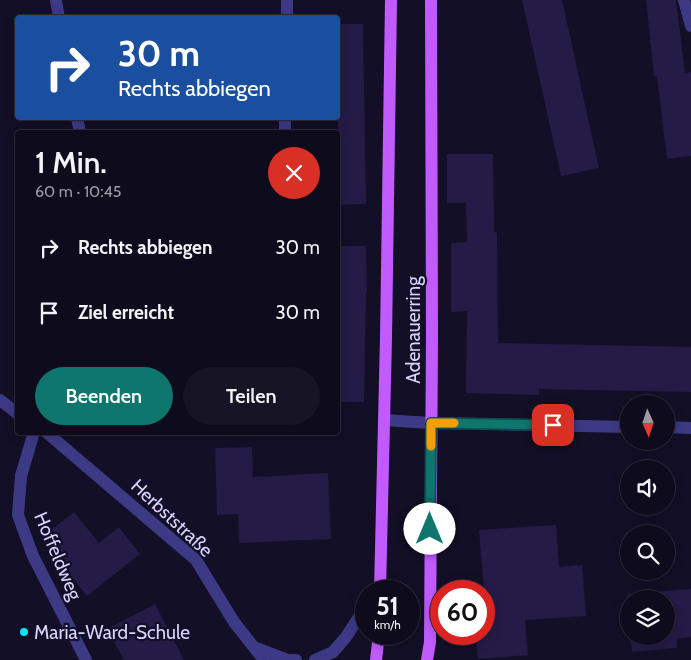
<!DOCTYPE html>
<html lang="de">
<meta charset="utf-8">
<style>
:root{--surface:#0e0b1c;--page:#171425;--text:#f1f3f6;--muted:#9b9ba3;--line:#2e2b3b;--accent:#0f766e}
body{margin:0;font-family:Cabin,sans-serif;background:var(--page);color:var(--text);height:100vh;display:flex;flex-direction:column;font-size:19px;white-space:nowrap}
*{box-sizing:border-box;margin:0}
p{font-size:16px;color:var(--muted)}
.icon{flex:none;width:28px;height:28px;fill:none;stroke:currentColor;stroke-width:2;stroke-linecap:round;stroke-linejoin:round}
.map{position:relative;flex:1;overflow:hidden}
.sheet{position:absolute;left:15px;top:130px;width:325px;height:305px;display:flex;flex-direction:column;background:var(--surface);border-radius:5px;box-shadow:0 2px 12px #0003,0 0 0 1px var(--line)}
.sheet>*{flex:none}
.guide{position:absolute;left:15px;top:15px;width:325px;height:105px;border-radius:5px;box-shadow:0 2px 12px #0003,0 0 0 1px var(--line);background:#1a4fa0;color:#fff;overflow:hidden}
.needle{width:32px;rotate:177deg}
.tools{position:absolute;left:620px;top:395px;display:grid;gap:10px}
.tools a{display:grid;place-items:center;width:55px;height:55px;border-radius:50%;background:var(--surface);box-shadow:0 2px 12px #0003,0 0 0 1px var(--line);font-size:25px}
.speed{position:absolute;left:355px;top:580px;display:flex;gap:10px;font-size:25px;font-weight:700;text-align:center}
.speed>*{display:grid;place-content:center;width:65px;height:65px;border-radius:50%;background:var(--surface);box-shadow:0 2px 12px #0003,0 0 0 1px var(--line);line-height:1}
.speed small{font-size:12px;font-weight:400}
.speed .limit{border:8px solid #d22;background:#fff;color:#111}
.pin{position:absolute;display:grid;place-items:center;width:42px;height:42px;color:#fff;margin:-21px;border-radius:10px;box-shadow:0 2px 8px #0006}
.me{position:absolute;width:55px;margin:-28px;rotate:0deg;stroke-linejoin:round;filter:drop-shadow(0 0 4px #0008)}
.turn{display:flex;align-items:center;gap:18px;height:105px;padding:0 20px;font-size:22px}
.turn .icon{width:65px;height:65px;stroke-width:2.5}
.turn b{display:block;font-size:35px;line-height:42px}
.round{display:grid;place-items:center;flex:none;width:52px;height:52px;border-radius:26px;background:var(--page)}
.summary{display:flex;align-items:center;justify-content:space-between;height:85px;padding:0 20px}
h1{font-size:30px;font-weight:600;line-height:38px}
.cta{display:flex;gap:10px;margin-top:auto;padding:10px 20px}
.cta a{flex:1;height:58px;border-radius:30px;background:var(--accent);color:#fff;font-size:20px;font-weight:600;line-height:58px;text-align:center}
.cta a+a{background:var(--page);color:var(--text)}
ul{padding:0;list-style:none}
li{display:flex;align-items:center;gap:15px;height:65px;padding:0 20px}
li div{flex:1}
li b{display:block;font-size:19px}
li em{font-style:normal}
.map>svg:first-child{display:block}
.building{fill:#241b47}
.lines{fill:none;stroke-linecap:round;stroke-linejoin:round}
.street{stroke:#3d3a85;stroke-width:12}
.primary{stroke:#c25bff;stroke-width:12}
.route-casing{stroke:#0a4d48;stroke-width:12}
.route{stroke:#0f766e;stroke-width:9}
.slow{stroke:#f59e0b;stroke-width:9}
.poi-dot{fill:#00e5ff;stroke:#130f26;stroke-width:2}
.labels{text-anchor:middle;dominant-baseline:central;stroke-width:4.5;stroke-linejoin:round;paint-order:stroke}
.street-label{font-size:19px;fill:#d9d4ff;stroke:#130f26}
.poi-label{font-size:19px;fill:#d9d4ff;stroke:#130f26;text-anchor:start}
</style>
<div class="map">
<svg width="691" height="660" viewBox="0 0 691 660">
<rect width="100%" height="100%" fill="#130f26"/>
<!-- building -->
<path class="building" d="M522 0H562L599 168 561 176Z
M646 0H676L685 73 691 72V156L667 159 657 76H654Z
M338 24H363L366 204 338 205Z
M447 154H493L494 232 497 233 498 343 691 347V392L539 389V395L466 393 467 311 451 312V243L467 242 466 203H447Z
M338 246H366L367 292H366L364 402H338Z
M252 447 253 477 328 473 331 539 239 543 238 514 217 515 215 448Z
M74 512 99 543 119 527 140 554 87 596 41 538Z
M556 525 559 567 582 565 586 616 525 620 528 655 478 659 476 634H484V591L479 530Z
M691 589V637L677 639V648L632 652 630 636H666V599H629V617L627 594Z
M155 604 184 660H124L107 629Z"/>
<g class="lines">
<!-- street -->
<path class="street" d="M56 0 59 18
M684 0 691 26
M287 18V0
M77 118 80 132
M285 132V118
M0 400 18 414
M384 420 431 423 629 427
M666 427 691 428
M34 432 21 476 18 515 33 556 86 660
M46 432 196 560 234 622 264 660
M254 647 288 660H296
M315 660 333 652 346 637 366 606"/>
<!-- primary -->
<path class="primary" d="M380 591 386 338 391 0
M376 660 379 634
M427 660 430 642 432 335 431 0"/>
</g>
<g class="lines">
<defs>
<path id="route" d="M430 529 431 423 553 425"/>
</defs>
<!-- route casing -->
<use href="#route" class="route-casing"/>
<!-- route -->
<use href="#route" class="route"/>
<!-- slow -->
<path class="slow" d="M431 446V423H454"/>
</g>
<!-- markers -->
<circle class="poi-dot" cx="24" cy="632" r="5"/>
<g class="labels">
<!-- street labels -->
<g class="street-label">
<text transform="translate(413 330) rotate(-90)">Adenauerring</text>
<text transform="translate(172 518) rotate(43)">Herbststraße</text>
<text transform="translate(58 556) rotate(67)">Hoffeldweg</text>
</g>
<!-- poi labels -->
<g class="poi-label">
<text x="34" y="632">Maria-Ward-Schule</text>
</g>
</g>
</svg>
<div class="tools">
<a><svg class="needle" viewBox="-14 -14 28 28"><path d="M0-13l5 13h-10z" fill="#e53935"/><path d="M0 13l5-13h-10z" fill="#9b9ba3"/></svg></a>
<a><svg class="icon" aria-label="sound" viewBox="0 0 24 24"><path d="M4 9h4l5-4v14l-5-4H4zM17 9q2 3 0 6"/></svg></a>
<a><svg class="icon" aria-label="search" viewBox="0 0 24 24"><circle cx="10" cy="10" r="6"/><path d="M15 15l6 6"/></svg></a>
<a><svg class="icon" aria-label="layers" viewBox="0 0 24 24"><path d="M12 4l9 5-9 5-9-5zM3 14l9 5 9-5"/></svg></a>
</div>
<div class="speed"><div>51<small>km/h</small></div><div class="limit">60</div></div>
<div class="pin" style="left:553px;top:425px;background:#d93025"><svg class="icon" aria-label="arrive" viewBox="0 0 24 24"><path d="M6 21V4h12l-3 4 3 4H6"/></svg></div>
<svg class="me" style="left:430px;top:529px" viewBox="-20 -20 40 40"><circle r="19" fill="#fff"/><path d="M0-13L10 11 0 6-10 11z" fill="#0f766e"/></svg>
<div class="guide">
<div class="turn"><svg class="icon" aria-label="right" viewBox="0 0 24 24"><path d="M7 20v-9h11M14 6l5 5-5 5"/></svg><div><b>30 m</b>Rechts abbiegen</div></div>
</div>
<section class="sheet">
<div class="summary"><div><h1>1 Min.</h1><p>60 m · 10:45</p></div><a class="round" style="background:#d93025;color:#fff"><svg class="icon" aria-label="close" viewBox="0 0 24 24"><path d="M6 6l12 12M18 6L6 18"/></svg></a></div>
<ul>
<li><svg class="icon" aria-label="right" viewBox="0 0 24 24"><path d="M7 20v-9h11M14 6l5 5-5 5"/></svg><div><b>Rechts abbiegen</b></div><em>30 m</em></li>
<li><svg class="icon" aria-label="arrive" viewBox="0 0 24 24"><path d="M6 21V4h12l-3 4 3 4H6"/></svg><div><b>Ziel erreicht</b></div><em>30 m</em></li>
</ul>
<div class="cta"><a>Beenden</a><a>Teilen</a></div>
</section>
</div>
